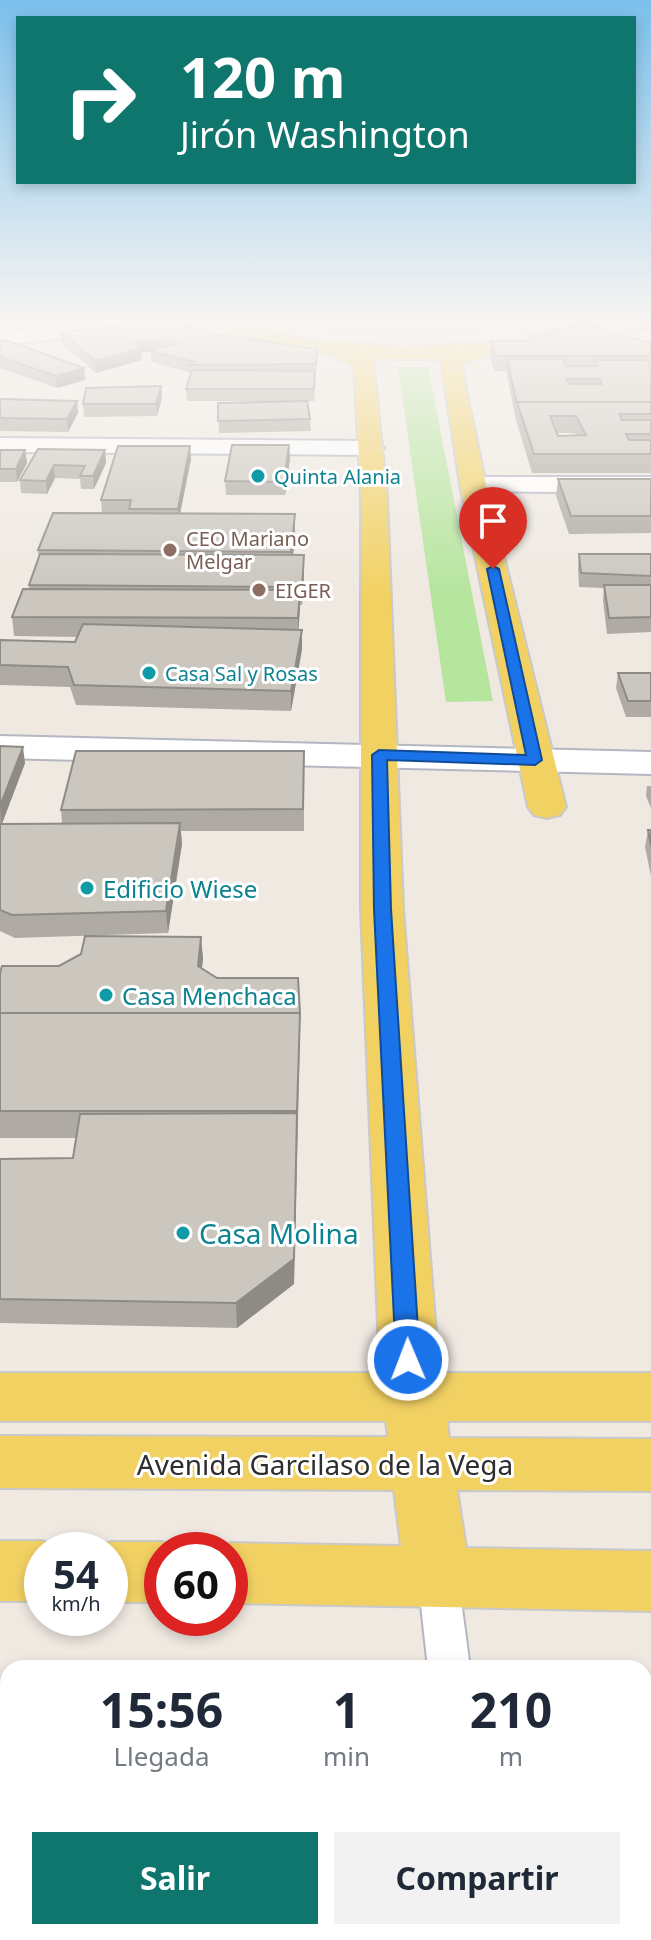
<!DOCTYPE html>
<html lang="es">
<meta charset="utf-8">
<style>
:root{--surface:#fff;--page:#f2f2f3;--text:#1f2937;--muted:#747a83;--accent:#0f766e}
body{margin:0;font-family:"Noto Sans",sans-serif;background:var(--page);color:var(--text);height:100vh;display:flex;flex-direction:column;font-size:30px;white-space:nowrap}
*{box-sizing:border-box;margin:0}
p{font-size:26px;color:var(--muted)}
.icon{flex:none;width:44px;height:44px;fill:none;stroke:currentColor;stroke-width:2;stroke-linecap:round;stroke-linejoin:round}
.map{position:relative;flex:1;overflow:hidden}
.panel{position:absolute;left:0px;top:1660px;width:652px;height:280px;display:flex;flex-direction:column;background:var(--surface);border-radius:24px 24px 0 0;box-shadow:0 4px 12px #0003}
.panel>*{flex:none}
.banner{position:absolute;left:16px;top:16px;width:620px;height:168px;border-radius:0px;box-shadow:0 4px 12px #0003;background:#0f766e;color:#fff;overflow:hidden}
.speed{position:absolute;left:24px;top:1532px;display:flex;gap:16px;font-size:40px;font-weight:700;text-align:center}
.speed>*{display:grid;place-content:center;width:104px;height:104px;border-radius:50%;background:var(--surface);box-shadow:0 4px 12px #0003;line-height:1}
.speed small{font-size:20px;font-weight:400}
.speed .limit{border:12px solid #d22;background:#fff;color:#111}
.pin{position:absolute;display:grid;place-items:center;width:68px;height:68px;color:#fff;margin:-82px -34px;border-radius:50% 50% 50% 0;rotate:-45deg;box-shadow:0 0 8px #0007}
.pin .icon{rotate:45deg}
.me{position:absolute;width:88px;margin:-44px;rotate:359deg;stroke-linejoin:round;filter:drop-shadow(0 0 6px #0008)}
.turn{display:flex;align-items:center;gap:28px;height:168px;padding:0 32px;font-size:36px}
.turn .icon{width:104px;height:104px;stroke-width:2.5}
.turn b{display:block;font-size:56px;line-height:68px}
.eta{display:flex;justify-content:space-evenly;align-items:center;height:136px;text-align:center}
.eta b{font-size:48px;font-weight:700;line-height:56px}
.action{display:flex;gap:16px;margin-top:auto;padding:16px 32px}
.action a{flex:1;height:92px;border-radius:0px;background:var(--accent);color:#fff;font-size:32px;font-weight:700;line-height:92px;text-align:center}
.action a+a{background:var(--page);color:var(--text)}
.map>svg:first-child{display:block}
.green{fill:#b6e59e}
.plaza{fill:#dfdcd8}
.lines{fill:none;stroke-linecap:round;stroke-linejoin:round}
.service-casing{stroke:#b4b7c1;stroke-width:4}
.minor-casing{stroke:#b4b7c1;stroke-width:4}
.tertiary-casing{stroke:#b4b7c1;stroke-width:4}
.secondary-casing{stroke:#b4b7c1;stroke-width:4}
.primary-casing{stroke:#c9c9c9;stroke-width:4}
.service{fill:#fff;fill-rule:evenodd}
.minor{fill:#fff;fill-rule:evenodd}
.tertiary{fill:#fff;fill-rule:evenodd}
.secondary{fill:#fff;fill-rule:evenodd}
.primary{fill:#f2d163;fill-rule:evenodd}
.wall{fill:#afaba4;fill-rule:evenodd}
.shaded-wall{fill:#8e8b86}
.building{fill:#cbc7bf;stroke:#8e8b86;stroke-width:2;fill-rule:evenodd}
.route{fill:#1a73e8;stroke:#114b97;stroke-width:2}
.culture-dot{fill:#0f9aa8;stroke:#fff;stroke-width:3}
.education-dot{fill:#8d6e63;stroke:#fff;stroke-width:3}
.labels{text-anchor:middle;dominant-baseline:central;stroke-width:6;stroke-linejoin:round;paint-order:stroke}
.far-culture-label{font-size:20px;fill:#0d838f;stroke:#fff;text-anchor:start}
.far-education-label{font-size:20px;fill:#785e54;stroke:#fff;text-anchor:start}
.culture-label{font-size:24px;fill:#0d838f;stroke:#fff;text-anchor:start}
.near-culture-label{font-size:28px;fill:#0d838f;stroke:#fff;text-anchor:start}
.near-street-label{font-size:28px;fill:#2e2e2e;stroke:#fff}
</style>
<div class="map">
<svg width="651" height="1940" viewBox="0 0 651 1940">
<rect width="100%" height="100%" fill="#efe9e1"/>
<!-- green -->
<path class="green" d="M398 367H428L493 701 446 702Z
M0 1698H8V1932H318V1940H0Z"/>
<!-- plaza -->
<path class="plaza" d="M277 322H525L470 333 380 337 335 333Z"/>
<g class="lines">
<defs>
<path id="service" d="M438 1560 452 1565 458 1578 470 1668H428L418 1578 424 1565Z
M469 1932H515L516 1940H470Z"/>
<path id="minor" d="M0 438 372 441 384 448 372 455 0 452Z
M473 477H651V493L464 491 460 485 464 479Z"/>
<path id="tertiary" d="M0 736 651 752V774L0 758Z"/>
<path id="secondary" d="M99 322H166L156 328 0 345V333Z"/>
<path id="primary" d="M207 322H237L301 339 406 347 510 341 575 322H603C578 352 496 346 461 365L486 485 566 807 560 815 547 818 534 815 528 807 460 485 441 359H373L387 497 403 909 439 1373H651V1421H447L449 1438 651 1439V1491L457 1490 466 1548 651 1551V1611L230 1603V1550H212L230 1543 401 1546 394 1490 0 1488V1436L388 1437 386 1421H0V1373H380L361 909V497L354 366 332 355 248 339Z
M0 1541H42L65 1550H42V1601H0Z
M110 1542H162L183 1550H162V1602H110V1550H89Z"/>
</defs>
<!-- service casing -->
<use href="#service" class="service-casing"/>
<!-- minor casing -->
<use href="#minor" class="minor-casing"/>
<!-- tertiary casing -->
<use href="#tertiary" class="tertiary-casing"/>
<!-- secondary casing -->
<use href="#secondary" class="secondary-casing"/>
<!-- primary casing -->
<use href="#primary" class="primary-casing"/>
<!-- service -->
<use href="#service" class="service"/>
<!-- minor -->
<use href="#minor" class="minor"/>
<!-- tertiary -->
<use href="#tertiary" class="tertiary"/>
<!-- secondary -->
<use href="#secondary" class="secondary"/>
<!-- primary -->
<use href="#primary" class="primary"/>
</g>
<!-- wall -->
<path class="wall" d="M638 322H651V334L637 331Z
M61 332 209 333 317 361 314 401H307L310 419 311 431 219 433 218 403 299 401H187L186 389 190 377 189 372 151 362V352L141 353 142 360 96 373 62 344Z
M0 341 84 368 85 380 57 388 0 368Z
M491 341 651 343V473H532L516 420 506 371H494L490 355ZM557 433H575L576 435 558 436Z
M161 386 162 398 157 416 84 417 83 404Z
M0 399 77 401 78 413 68 432 0 431Z
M289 445 290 458 285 495H226L225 481Z
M190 446 191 459 180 514 295 532 293 555 304 574 302 605H300L298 630 302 649 291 711 76 705 70 687 0 685V640L75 642 78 637 14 636 12 617 29 589V585L39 559 38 550 102 513 101 500Z
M38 449 105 450 106 463 94 489H81L80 479 55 478 47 494 21 493 20 480Z
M0 450H25L27 463 17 482H0Z
M558 479H651V533L569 534 556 496Z
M579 554H651V632L607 634 603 600 604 588 579 587 578 568Z
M618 673H651V717H626L616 688Z
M0 746 25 763 2 824 62 823 61 810 304 751V831H181L182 844 168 933 15 938 0 931Z
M647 786H651V808L646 796Z
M648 830H651V876L645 847Z
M201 937 203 959 202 968 300 1039 294 1284 237 1328 0 1323V1159L73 1158 76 1138H0V973L59 966Z"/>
<!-- shaded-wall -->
<path class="shaded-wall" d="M161 339 162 350 151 351V352L141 353 142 360 96 373 95 361 135 342Z
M84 368 85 380 57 388 56 376Z
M161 386 162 398 157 416 156 404Z
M77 401 78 413 68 432 67 419Z
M289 445 290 458 285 495 284 482Z
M190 446 191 459 178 523V509Z
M25 450 27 463 17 482 16 469Z
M105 450 106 463 94 489 93 476Z
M54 465 55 478 47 494 46 481Z
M295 514V532L292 570 291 552Z
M304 555V574L302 605V587Z
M300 590V608L298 638V618Z
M302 630V649L291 711V691Z
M23 747 25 763 1 826 0 806Z
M180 823 182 844 168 933 166 911Z
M201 937 203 959 199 989 198 966Z
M300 1013 294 1284 237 1328 236 1303 294 1259Z"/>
<!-- building -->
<path class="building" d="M154 322H178L209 333 317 349 316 364 189 365 194 362 151 351 177 343 161 339 135 342 141 349 95 361 61 332Z
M582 324 651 343V356H495L491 341H525Z
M5 340 84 368 56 376 0 357V341Z
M507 359H563L565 366H598L595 360H647L651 368V402H517V404ZM567 379H600L602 384H569Z
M192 370 315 371 314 389H186Z
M161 386 156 404H83L86 388Z
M0 399 77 401 67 419 0 418Z
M307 401 310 419 218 421V403Z
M517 402H651V414H619L622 420H651V434H626L629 440H651V454H534ZM550 416H576L586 435 558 436Z
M232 445H289L284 482 225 481Z
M118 446H190L178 509H129L131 500H101Z
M38 449 105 450 93 476H80L85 466 54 465 46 481 20 480Z
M0 450H25L16 469H0Z
M558 479H651V516H571Z
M53 513 295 514 291 552 38 550Z
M40 554 304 555 302 587 29 585Z
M579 554H651V576L581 573Z
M604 585H651V617L609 618Z
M23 589 300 590 298 618 12 617Z
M83 624 302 630 291 691 74 685 68 667 0 665V640L75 642Z
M618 673H651V701H628Z
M0 746 23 747 0 806Z
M76 751H304L303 809 61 810Z
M180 823 166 911 12 915 0 910V824Z
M648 830H651V846Z
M85 936 201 937 198 966 217 978H298L300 1013H0V973L2 966H59L81 954Z
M0 1013H300L297 1111H0Z
M297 1113 294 1259 236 1303 0 1299V1159L73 1158 80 1114Z"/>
<!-- sky -->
<linearGradient id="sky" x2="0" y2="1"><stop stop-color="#7abfeb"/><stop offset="0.54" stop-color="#f8f5f2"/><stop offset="1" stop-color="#f8f5f2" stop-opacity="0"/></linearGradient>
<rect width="651" height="594" fill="url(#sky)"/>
<!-- route -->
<path class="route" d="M493 566 499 569 542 760 535 765 387 760 391 909 420 1360 416 1367 408 1370 399 1367 396 1360 374 909 372 755 379 750 526 755 487 569Z"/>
<!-- markers -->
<g class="culture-dot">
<circle cx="258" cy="476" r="8"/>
<circle cx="149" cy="673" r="8"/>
<circle cx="87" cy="888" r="8"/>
<circle cx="106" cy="995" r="8"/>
<circle cx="183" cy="1233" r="8"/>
</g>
<g class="education-dot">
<circle cx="170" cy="550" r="8"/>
<circle cx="259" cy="590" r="8"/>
</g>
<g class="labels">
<!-- far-culture labels -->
<g class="far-culture-label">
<text x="274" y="476">Quinta Alania</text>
<text x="165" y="673">Casa Sal y Rosas</text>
</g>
<!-- far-education labels -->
<g class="far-education-label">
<text x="186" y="538">CEO Mariano<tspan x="186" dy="23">Melgar</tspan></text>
<text x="275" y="590">EIGER</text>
</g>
<!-- culture labels -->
<g class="culture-label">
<text x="103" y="888">Edificio Wiese</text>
<text x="122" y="995">Casa Menchaca</text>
</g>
<!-- near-culture labels -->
<g class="near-culture-label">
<text x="199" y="1233">Casa Molina</text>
</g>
<!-- near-street labels -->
<g class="near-street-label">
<text x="325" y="1464">Avenida Garcilaso de la Vega</text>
</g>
</g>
</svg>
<div class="speed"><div>54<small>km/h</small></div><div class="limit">60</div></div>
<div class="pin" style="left:493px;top:569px;background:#d93025"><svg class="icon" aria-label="arrive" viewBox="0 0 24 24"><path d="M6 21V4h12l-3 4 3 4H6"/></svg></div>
<svg class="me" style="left:408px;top:1360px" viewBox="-20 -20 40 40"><circle r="17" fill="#1a73e8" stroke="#fff" stroke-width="3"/><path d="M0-11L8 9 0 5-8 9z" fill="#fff"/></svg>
<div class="banner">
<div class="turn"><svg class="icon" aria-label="right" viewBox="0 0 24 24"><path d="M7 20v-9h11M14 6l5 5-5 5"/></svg><div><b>120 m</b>Jirón Washington</div></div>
</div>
<section class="panel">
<div class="eta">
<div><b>15:56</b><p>Llegada</p></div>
<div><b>1</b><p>min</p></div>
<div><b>210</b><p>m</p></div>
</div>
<div class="action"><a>Salir</a><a>Compartir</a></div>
</section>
</div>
